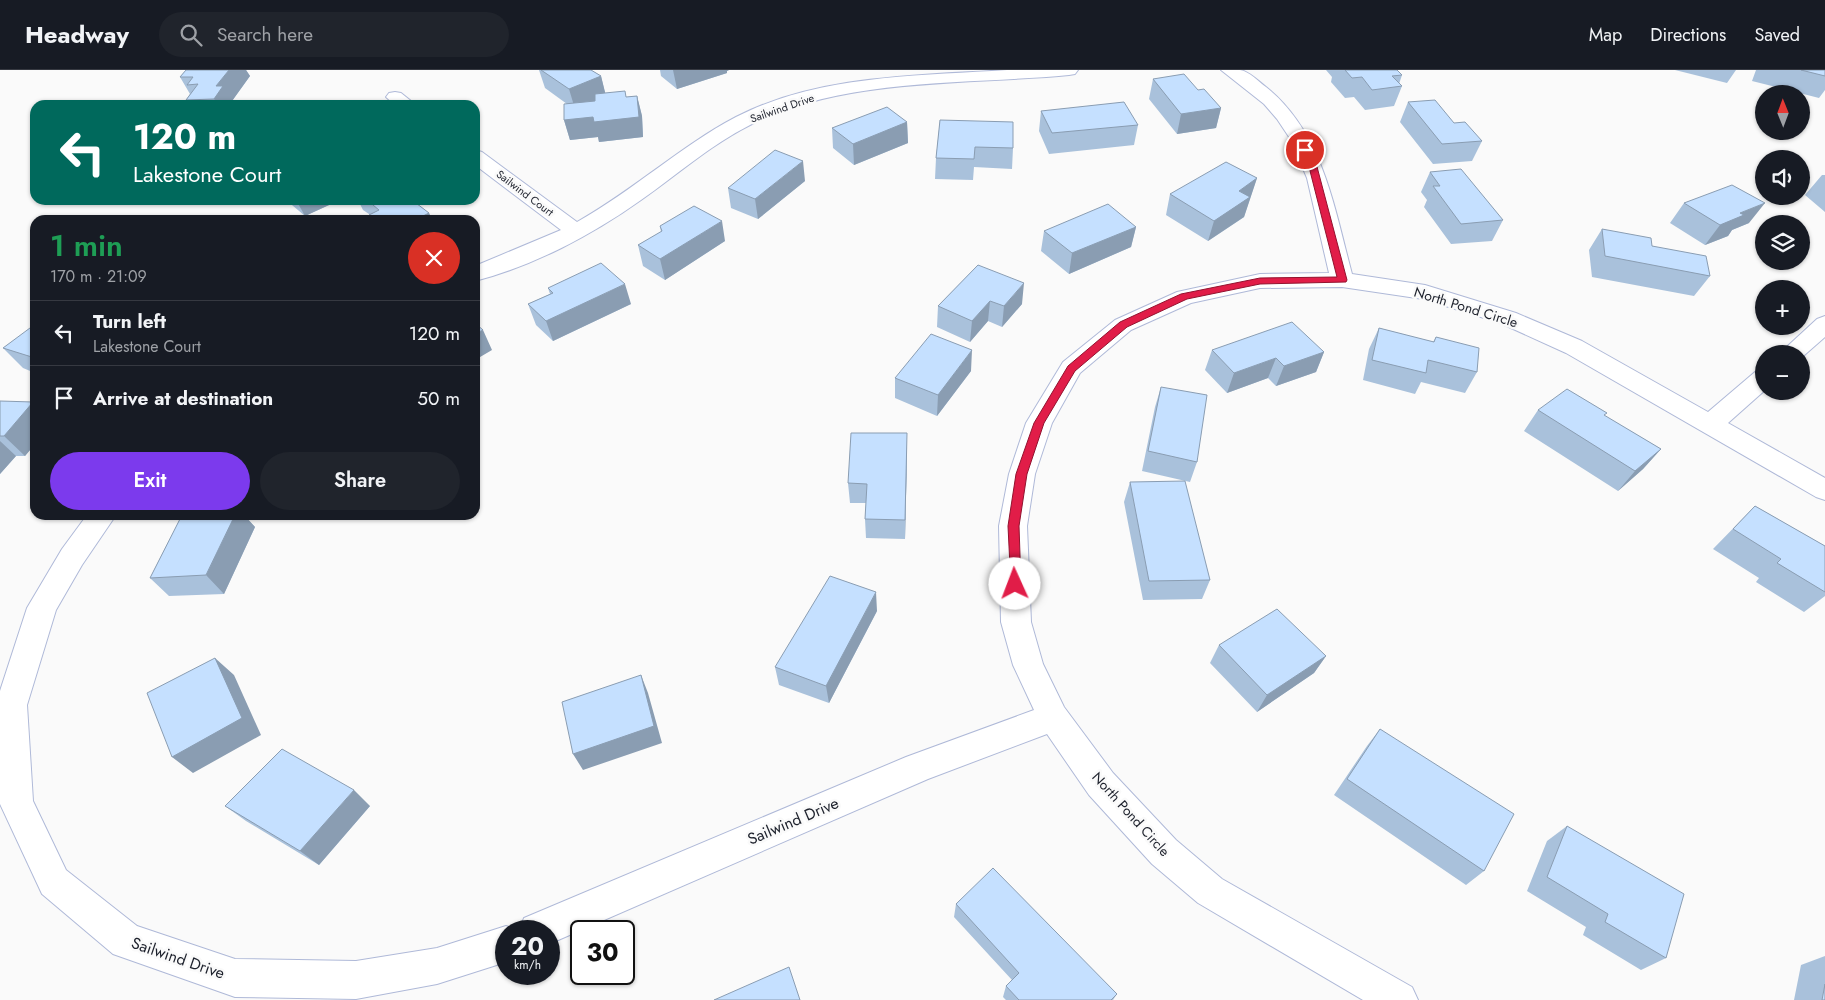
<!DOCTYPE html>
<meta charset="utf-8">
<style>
:root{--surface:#171b24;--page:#20242c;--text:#f1f3f6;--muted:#9ea1a6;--line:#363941;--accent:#7c3aed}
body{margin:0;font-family:Jost,sans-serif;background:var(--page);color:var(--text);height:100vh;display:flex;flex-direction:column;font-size:19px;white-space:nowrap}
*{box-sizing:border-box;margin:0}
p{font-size:16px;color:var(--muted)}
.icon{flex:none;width:28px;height:28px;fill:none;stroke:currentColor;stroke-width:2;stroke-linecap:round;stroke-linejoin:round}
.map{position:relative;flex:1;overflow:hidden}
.panel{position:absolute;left:30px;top:145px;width:450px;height:305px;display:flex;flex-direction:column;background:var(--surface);border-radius:15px;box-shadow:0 1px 4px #0004}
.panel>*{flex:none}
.hud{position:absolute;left:30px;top:30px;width:450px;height:105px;border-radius:15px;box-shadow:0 1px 4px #0004;background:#00695c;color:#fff;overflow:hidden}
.needle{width:32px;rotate:359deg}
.tools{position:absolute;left:1755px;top:15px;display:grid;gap:10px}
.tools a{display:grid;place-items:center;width:55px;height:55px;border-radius:50%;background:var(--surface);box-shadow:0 1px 4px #0004;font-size:25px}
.speed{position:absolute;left:495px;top:850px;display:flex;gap:10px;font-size:25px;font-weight:700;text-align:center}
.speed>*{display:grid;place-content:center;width:65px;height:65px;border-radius:50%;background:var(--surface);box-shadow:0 1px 4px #0004;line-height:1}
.speed small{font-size:12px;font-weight:400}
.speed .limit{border:2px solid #111;border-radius:8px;background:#fff;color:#111}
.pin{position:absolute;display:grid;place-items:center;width:42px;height:42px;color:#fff;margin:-21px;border:2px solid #fff;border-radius:50%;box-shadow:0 1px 5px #0007}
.me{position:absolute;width:55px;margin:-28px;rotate:358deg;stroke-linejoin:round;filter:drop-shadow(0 0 4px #0008)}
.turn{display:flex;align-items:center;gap:18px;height:105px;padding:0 20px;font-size:22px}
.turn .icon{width:65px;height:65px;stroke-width:2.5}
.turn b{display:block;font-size:35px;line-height:42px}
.round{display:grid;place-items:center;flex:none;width:52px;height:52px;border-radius:26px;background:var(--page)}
.summary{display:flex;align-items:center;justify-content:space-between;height:85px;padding:0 20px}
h1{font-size:30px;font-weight:600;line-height:38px;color:#1e9e55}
.cta{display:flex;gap:10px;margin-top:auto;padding:10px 20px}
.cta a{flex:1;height:58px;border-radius:30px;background:var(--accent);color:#fff;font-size:20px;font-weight:600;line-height:58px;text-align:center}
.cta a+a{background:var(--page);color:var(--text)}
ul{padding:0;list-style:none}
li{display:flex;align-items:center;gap:15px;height:65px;padding:0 20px;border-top:1px solid var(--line)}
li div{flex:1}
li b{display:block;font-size:19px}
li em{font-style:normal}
header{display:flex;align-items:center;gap:30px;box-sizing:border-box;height:70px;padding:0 25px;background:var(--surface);border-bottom:1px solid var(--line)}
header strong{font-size:24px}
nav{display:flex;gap:28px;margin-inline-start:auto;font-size:18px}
.search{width:350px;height:45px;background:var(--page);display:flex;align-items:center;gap:12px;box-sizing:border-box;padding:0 18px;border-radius:28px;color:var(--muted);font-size:19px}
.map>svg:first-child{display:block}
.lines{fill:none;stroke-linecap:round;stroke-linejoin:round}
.minor-casing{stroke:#afb9d8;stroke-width:2}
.minor{fill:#fff;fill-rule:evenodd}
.wall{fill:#a9c1db}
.shaded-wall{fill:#8a9db2}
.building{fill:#c5e0ff;stroke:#8a9db2}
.route{fill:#e11d48;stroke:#92132f}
.labels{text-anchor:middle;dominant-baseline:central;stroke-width:5;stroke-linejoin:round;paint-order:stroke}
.far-street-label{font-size:11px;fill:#1d212c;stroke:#fafafa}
.street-label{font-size:14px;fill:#1d212c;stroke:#fafafa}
.near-street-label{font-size:16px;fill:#1d212c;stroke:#fafafa}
</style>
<header>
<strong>Headway</strong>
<div class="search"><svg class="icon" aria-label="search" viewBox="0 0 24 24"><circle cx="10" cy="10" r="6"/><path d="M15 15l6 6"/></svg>Search here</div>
<nav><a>Map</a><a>Directions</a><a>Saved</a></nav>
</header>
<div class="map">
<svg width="1825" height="930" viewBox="0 0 1825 930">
<rect width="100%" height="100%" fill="#fafafa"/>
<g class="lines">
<defs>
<path id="minor" d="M1007 0H1078L1075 4 1069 5C967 15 843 7 750 55 710 75 677 105 641 130 592 165 533 196 475 211V196L561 160 475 95V80L482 82 577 152C633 121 679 77 736 47 817 5 917 6 1007 0Z
M1221 0C1227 0 1234 0 1240 0 1249 1 1259 12 1266 17 1323 63 1334 137 1352 204L1425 215 1516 243 1582 271 1708 342 1755 302 1764 300V321L1728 353 1825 408V430L1816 427 1566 283 1500 253 1423 229 1342 217 1260 218 1191 233 1131 260 1080 303 1052 353 1035 404 1027 456 1031 552 1043 594 1064 637 1113 703 1176 770 1222 809 1412 917 1418 930H1363L1198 833 1152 794 1089 725 1047 664 928 709 549 874V861H519L524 848 906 687 1034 640 1013 595 1001 552 999 456 1009 404 1026 353 1063 292 1115 250 1177 222 1260 204 1329 203 1307 108 1291 70 1277 49 1264 34Z
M395 22 401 23 416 35H395L386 27 389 23Z
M1825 246V267L1801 288V284H1779L1817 249Z
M87 445H116L82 495 56 540 27 635 33 731 66 800 137 856 235 889 356 891 437 878 506 856 519 861H506V892L437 914 356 929 235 927 113 884 42 824 0 734V621L27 538 62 479Z"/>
</defs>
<!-- minor casing -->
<use href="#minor" class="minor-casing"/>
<!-- minor -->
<use href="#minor" class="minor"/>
</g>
<!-- wall -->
<path class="wall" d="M186 0H246L250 6 232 31 234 35H190L186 30 190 24 180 7Z
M539 0H591L601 6 605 23 627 27 637 26 642 46 643 67 599 72 598 67 570 70 564 50 567 34 545 18Z
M660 0H729L727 1V3L677 19 661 6Z
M1326 0H1397L1402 5 1399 14 1402 16 1394 36 1365 40 1354 27 1345 28 1331 12 1332 7Z
M1675 0H1736L1727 13Z
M1756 0H1825V20L1819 28 1752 11Z
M1153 9 1198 20 1221 38 1216 58 1177 64 1149 29Z
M1408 32 1454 53 1482 71 1472 91 1433 94 1400 52Z
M1041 41 1138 55 1134 75 1049 84 1039 61Z
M940 50 1013 78 1012 99 974 97 973 110 935 109 936 88Z
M907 52 908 73 854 95 833 78 832 58Z
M1430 102 1503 150 1492 171 1451 174 1424 137 1427 130 1421 122Z
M1822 105H1825V142L1805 125Z
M1257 108 1244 147 1208 171 1166 145 1170 124Z
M805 111 758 149 731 138 728 118Z
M286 130H340L305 146Z
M358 130H412L429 143 432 150H371L369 145V144L363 140Z
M1684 133 1749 153 1732 160 1728 166 1705 175 1670 153Z
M660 156 725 171 665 210 643 196 638 175 661 162Z
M1136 157 1131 177 1069 204 1041 181 1044 161Z
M1602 159 1652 176 1710 206 1694 226 1592 207 1589 180Z
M978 195 1022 234 1002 257 988 251 970 272 937 257 938 236Z
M548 218 631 234 553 271 536 255 528 234 550 224Z
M35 256V303L23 298 3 278Z
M1379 258 1433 272 1436 267 1477 302 1465 323 1421 312 1415 324 1363 310 1369 279Z
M1212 280 1324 282 1316 302 1276 316 1268 308 1227 323 1205 300Z
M971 301 937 346 895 328V308Z
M1161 317 1197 392 1190 412 1142 401 1155 337Z
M0 331 35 335V374L25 386H16L0 404Z
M1538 340 1605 346 1661 379 1643 399 1618 421 1524 361Z
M907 383 905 469 866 468 865 449 866 433H850L848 413Z
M1130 412 1210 510 1202 529 1143 530 1124 432Z
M1755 436 1825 476V526L1804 542 1756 512 1759 508 1713 479Z
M182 445H244L255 457 224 524 169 526 150 508Z
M877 541 829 633 779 615 775 597Z
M1219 575 1326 586 1314 603 1257 642 1210 593Z
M1380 659 1484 801 1466 815 1334 725 1367 676Z
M225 736H370L319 795 246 751Z
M1567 756 1666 888 1641 900 1583 865 1586 857 1527 821 1547 771Z
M956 834 1117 924 1113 930H1006L1003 927 1006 916 1012 910 954 847Z
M1825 886V930H1794L1801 895Z"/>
<!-- shaded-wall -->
<path class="shaded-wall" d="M229 0H246L250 6 232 31 234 35H217L214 29 216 16Z
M673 0H729L727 1V3L677 19Z
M601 6 606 26 575 39 569 19Z
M637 26 642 46 643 67 599 72 598 67 570 70 564 50Z
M1221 38 1216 58 1177 64 1181 44Z
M907 52 908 73 854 95 853 74Z
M803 91 805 111 758 149 755 129Z
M1257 108 1244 147 1208 171 1214 151 1239 121Z
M296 130H340L305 146Z
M1765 133 1749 153 1732 160 1728 166 1705 175 1720 155 1740 143Z
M429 143 432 150H415Z
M722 151 725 171 665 210 660 189Z
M1136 157 1131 177 1069 204 1072 183Z
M1024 213 1022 234 1002 257 1004 236Z
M625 214 631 234 553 271 546 251Z
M990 231 988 251 970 272 972 251Z
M483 260 492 280 475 290V264Z
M972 280 971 301 937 346 938 325Z
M1324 282 1316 302 1276 316 1284 296Z
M1276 288 1268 308 1227 323 1234 303Z
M33 332 35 335V374L25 386 4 366Z
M907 363V383L905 469V450Z
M0 371 16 386 0 404Z
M1661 379 1643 399 1618 421 1635 401Z
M235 445H244L255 457 224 524 206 505Z
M876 522 877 541 829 633 826 616Z
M1326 586 1314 603 1257 642 1267 625Z
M215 588 234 605 261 665 193 703 172 687Z
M641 605 648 623 662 673 583 700 573 684Z
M354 720 370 736 319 795 300 781Z"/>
<!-- building -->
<path class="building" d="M186 0H229L216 16H223L214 29 186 30 198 14 187 15 193 7H180Z
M541 0H591L601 6 569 19Z
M1345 0H1397L1402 5 1392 6 1402 16 1372 20 1362 7 1352 8Z
M1801 0H1825V6Z
M1184 4 1198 20 1204 19 1221 38 1181 44 1153 9Z
M625 21 626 27 637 26 639 47 594 52 593 47 564 50V34L595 31V24Z
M1435 30 1454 53 1465 52 1482 71 1442 74 1408 32Z
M1124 32 1138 55 1052 63 1041 41Z
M887 37 907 52 853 74 832 58Z
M940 50 1013 52V78L975 77 974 89 936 88Z
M775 80 803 91 755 129 728 118Z
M1226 92 1257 108 1239 121 1250 127 1214 151 1170 124Z
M1461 99 1503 150 1461 154 1433 116H1440L1430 102Z
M1732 115 1765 133 1740 143 1744 145 1720 155 1684 133Z
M367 130H412L429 143 415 150H375L369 145 379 140Z
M1108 134 1136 157 1072 183 1044 161Z
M694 136 722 151 660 189 638 175 662 161 660 156Z
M1602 159 1651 168 1652 176 1706 186 1710 206 1605 186Z
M601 193 625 214 546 251 528 234 553 223 548 218Z
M978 195 1024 213 1004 236 990 231 972 251 938 236Z
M1292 252 1324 282 1284 296 1276 288 1234 303 1212 280Z
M475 253 483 260 475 264Z
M34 255 35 256V288L3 278Z
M1379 258 1434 272 1436 267 1479 278 1477 302 1428 290 1426 303 1372 290Z
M931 264 972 280 938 325 895 308Z
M1161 317 1207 325 1197 392 1148 381Z
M1567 319 1607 343 1604 345 1661 379 1635 401 1538 340Z
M0 331 33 332 4 366H0Z
M851 363H907L905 450 865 449 867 414 848 413Z
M1185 411 1210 510 1149 511 1130 412Z
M1755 436 1825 476V522L1777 493 1781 489 1733 459Z
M182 445H235L206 505 150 508Z
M830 506 876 522 826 616 775 597Z
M1277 539 1326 586 1267 625 1219 575Z
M215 588 242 648 172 687 147 623Z
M641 605 654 656 573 684 562 632Z
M1380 659 1514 744 1484 801 1347 709Z
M282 679 354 720 300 781 225 736Z
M1567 756 1684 824 1666 888 1605 852 1608 844 1547 807Z
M993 798 1117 924 1111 930H1019L1006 916 1019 903 956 834Z
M789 897 800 930H714Z
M1825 914V930H1822Z"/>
<!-- route -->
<path class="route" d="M1302 78H1308L1316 93 1347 210 1346 212 1260 214 1187 229 1127 257 1075 301 1044 353 1027 404 1019 456 1021 514 1015 519 1011 517 1008 456 1016 404 1034 353 1068 296 1120 252 1181 224 1260 208 1337 207 1308 93Z"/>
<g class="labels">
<!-- far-street labels -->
<g class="far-street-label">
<text transform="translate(782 38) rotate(-19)">Sailwind Drive</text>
<text transform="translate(525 123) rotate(37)">Sailwind Court</text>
</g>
<!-- street labels -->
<g class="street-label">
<text transform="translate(1466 237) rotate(17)">North Pond Circle</text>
<text transform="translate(1131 744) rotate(48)">North Pond Circle</text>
</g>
<!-- near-street labels -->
<g class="near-street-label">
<text transform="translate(793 751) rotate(-23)">Sailwind Drive</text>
<text transform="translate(178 888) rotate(19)">Sailwind Drive</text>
</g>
</g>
</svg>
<div class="tools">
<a><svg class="needle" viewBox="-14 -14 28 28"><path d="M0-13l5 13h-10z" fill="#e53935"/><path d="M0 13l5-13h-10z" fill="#9ea1a6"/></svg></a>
<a><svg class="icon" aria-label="sound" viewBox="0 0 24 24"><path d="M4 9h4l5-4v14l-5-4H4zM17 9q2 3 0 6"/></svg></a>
<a><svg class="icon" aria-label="layers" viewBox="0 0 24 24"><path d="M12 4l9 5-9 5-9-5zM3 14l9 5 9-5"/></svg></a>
<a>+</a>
<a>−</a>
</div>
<div class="speed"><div>20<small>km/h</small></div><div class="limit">30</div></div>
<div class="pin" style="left:1305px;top:80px;background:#d93025"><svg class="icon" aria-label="arrive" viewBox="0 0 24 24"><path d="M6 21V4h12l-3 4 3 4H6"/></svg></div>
<svg class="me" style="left:1015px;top:514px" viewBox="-20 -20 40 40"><circle r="19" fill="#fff"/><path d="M0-13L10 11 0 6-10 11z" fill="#e11d48"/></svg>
<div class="hud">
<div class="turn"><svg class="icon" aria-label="left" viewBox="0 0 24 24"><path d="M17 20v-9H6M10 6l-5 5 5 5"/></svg><div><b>120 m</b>Lakestone Court</div></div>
</div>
<section class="panel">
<div class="summary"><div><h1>1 min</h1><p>170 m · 21:09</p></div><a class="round" style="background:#d93025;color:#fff"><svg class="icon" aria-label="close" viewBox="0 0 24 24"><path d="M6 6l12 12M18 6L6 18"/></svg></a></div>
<ul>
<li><svg class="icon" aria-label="left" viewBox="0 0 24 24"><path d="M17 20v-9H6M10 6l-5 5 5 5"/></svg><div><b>Turn left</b><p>Lakestone Court</p></div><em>120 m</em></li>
<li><svg class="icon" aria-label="arrive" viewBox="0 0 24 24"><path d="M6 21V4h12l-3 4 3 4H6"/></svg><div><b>Arrive at destination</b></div><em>50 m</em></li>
</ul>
<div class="cta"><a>Exit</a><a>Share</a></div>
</section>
</div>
